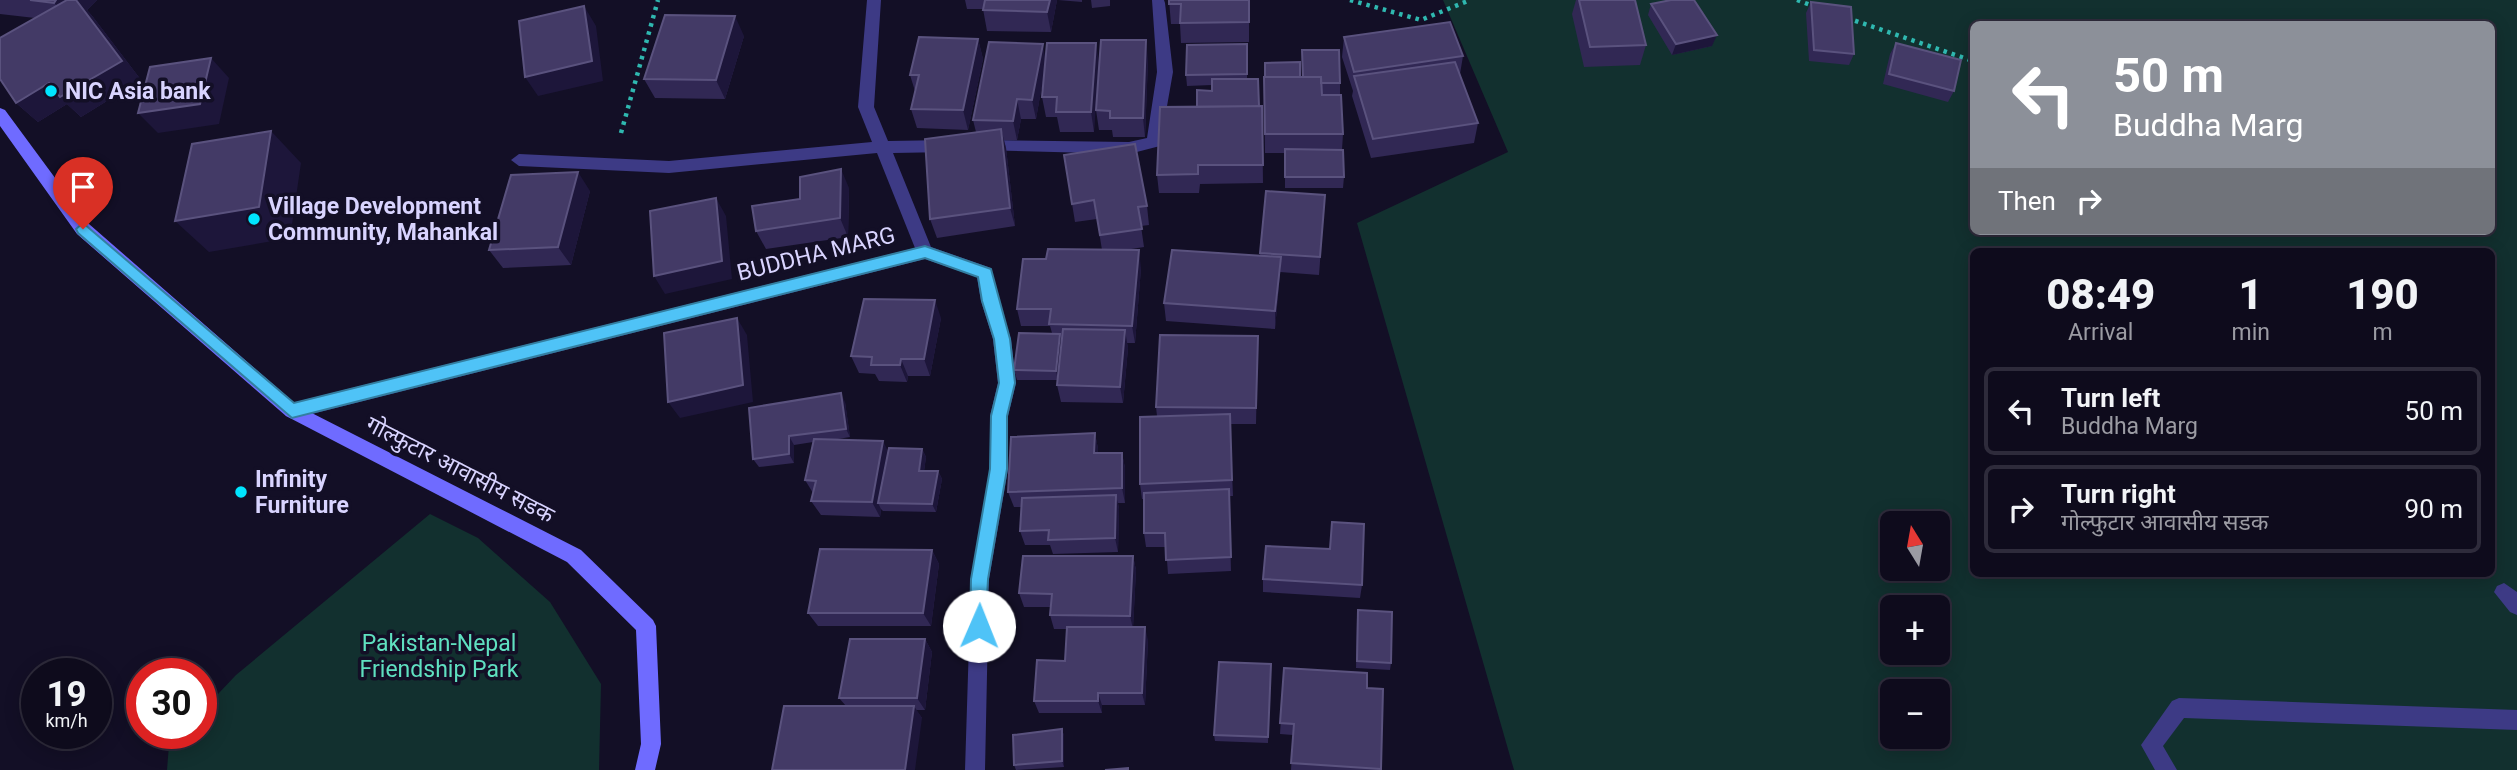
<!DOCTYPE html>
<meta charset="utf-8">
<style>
:root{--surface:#0e0b1c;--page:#171425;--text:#f1f3f6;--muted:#9b9ba3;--line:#2e2b3b}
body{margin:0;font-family:Roboto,"Noto Sans Devanagari",sans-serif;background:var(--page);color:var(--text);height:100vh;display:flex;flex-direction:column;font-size:26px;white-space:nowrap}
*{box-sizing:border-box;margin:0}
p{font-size:23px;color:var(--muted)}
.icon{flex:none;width:38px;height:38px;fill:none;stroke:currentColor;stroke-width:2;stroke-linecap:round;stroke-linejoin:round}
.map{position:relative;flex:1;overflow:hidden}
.side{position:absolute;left:1970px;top:248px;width:525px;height:329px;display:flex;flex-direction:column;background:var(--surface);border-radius:10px;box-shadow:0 4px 18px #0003,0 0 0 2px var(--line)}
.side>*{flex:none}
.hud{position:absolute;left:1970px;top:21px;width:525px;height:214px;border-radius:10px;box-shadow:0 4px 18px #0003,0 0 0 2px var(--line);background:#8c9099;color:#fff;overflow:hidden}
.needle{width:46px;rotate:349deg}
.tools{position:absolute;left:1880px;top:511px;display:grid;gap:14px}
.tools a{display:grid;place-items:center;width:70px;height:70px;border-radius:10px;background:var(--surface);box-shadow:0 4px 18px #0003,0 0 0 2px var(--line);font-size:35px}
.speed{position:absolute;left:21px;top:658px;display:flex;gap:14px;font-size:35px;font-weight:700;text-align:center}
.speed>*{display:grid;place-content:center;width:91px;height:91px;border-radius:50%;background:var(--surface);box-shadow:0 4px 18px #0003,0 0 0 2px var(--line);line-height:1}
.speed small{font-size:18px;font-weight:400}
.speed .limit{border:10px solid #d22;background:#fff;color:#111}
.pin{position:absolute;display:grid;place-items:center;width:60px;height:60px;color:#fff;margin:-72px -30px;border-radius:50% 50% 50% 0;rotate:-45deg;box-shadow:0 0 7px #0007}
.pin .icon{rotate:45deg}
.me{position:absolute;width:77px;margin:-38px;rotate:1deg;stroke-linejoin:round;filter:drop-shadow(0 0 5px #0008)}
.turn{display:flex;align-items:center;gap:24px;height:147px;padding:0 28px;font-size:32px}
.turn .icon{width:91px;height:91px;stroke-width:2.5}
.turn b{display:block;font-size:49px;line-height:60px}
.then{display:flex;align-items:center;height:66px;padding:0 28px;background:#0003;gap:14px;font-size:26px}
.eta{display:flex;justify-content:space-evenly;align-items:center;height:119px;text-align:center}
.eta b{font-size:42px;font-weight:800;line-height:49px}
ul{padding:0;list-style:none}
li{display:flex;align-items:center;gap:21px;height:88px;margin:0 14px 10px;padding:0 14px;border:4px solid var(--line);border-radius:10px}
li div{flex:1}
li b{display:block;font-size:26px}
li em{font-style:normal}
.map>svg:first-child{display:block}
.green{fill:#12302f;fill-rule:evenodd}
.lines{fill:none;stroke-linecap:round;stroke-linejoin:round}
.path{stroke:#2fb8b0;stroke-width:4.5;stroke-dasharray:3.5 5;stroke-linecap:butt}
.minor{fill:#3d3a85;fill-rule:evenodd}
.secondary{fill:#6f6bff;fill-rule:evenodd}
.wall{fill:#312854}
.shaded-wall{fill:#1d163a}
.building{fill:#433a66;stroke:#5a527e;stroke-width:2}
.route{fill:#4fc3f7;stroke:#337fa1;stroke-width:2}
.poi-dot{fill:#00e5ff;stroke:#130f26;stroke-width:2.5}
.labels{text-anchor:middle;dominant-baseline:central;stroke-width:7;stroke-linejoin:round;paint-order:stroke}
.poi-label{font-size:23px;font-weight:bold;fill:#d9d4ff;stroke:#130f26;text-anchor:start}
.street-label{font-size:23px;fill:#d9d4ff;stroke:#130f26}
.park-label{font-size:23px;fill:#5fe0c0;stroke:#130f26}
</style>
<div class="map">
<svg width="2517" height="770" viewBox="0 0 2517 770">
<rect width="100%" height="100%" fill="#130f26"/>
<!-- green -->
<path class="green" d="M1443 0H2517V770H1514L1357 223 1508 152ZM1974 24H2492V231H1974ZM1974 252H2492V574H1974ZM1892 523H1937V569H1892ZM1892 607H1937V653H1892ZM1892 691H1937V737H1892Z
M430 514 478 538 550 602 601 684 599 770H167L169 745 181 733H201V712L236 675Z"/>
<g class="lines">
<!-- path -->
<path class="path" d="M1350 0 1421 20 1470 0
M1797 0 1813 6
M1847 18 1970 60
M621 133 658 0"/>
<!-- minor -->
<path class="minor" d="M867 0H881L874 107 888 141 949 140 957 146 949 152 893 153 931 247 991 268 997 301 1011 339 1016 383 1008 416V469L989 579 985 770H965L971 579 990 469V416L998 383 993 339 981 301 977 277 925 259 292 419 286 416 283 411 286 406 292 403 915 248 877 153 669 173 519 166 511 160 519 154 669 161 872 142 858 107Z
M1152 0H1164L1165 3 1173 72 1160 146 1129 154 978 150 976 146 978 142 984 140 1129 142 1147 138 1157 72Z
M2504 583 2517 592V615L2510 612 2494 592 2497 586Z
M2179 698 2517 710V730L2184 718 2163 746 2177 770H2155L2141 745 2172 701Z"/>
<!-- secondary -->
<path class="secondary" d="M0 108 5 110 89 224 298 406 581 550 653 620 656 626 661 744 655 770H635L641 744 636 630 567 562 286 416 77 234 0 126Z"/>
</g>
<!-- wall -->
<path class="wall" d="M0 0H97L87 10 93 17 141 80 81 117 67 104 38 122 16 103 35 18 0 14Z
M965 0H1057L1051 32 987 31 983 9H967Z
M1058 0H1082V2Z
M1091 0H1110V6L1092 8Z
M1169 0H1249V42L1181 43 1180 24H1171Z
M1576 0H1635L1646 45 1640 65 1584 67 1572 14Z
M1811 2 1854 54 1849 65 1809 61 1806 13Z
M1651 4 1712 46 1672 55 1648 15Z
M744 36 725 99 655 98 644 79Z
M1344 37 1463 56 1460 74 1478 123 1474 143 1371 158 1352 96 1353 91 1342 57Z
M978 39 983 59 968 130 917 128 911 109 915 91 910 75Z
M1096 43 1094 132H1060L1057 117H1046L1042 97 1043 79 1036 119H1021L1017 140H1004L1006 148 1015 226 937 238 930 219 976 132 973 120 1045 58Z
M1896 43 1954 91 1948 102 1883 84 1890 54Z
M1247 44V79L1259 106H1262L1263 183 1200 184 1199 193H1159L1157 175 1197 107 1212 91V85L1187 86 1186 75Z
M1302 50 1340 83V94H1322L1343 134 1342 150 1344 177 1343 188H1285V153H1265L1264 77H1302Z
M1148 60 1145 137H1113L1112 130H1099L1096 110Z
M1064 155 1147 206 1149 225 1141 226 1144 247 1125 250 1141 268 1135 343H1127L1128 348 1123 403 1061 402 1057 385 1058 380H1017L1014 370 1052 333 1050 326H1021L1017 309 1046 259 1102 250 1097 219 1075 222Z
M849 188 848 237 766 249 756 231 800 199Z
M590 191 571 265 503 268 489 250Z
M1266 191 1325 195 1319 275 1280 272 1275 329 1166 321 1164 303 1260 256Z
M941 318 930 376H908L907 382 879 381 875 374 859 373 851 356Z
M1258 336 1256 424H1230L1233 496H1229L1231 571 1168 574 1166 547H1146L1144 533V499H1142L1140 484 1157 416 1156 407Z
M845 402 850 437 832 440 888 452 922 449 926 457 924 471H938L942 479 936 512 883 511 881 509 880 517 821 515 811 501 813 493 805 480 813 442 794 445V463L759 467 753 459Z
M1095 433 1098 449V453H1122L1125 468V503H1118L1119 509 1118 552 1053 554 1050 545H1025L1020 531 1021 507H1014L1008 492Z
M1332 522 1362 585 1360 598 1263 592V579L1330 549Z
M932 550 939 564 931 626H818L808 613Z
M1133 556 1136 570 1133 627 1148 640 1145 705H1102V713H1039L1034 701 1065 661 1067 629H1054L1050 615V607H1024L1019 593Z
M1358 610 1391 663 1390 670 1356 668 1357 617Z
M925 639 932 652 925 710H916L922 718 846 706 839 698Z
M1271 664 1268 743 1215 741 1214 735Z
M1284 668 1367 688 1383 689 1380 770H1291L1293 735 1280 734Z
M1062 729 1064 736V767L1016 770 1014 765Z"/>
<!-- shaded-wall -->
<path class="shaded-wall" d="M56 0H97L87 10 93 17 141 80 81 117 67 104 38 122 16 103 74 23 54 3Z
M1050 0H1057L1051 32 1047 12Z
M584 6 596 26 603 81 538 96 525 77Z
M735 16 744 36 725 99 716 80Z
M1717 35 1712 46 1672 55 1676 44Z
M978 39 983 59 968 130 963 110Z
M1146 40 1148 60 1145 137 1143 118Z
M1096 43 1099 63 1094 132 1091 112Z
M1043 44 1046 63 1036 119 1032 100Z
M211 58 229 78 219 124 158 133 138 113Z
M1017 99 1021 119 1017 140 1013 121Z
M1001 129 1006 148 1015 226 1010 208Z
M271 131 301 163 290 238 209 252 175 221Z
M841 169 849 188 848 237 840 218Z
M578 172 590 191 571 265 558 247Z
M716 198 726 216 732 279 665 294 654 276Z
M1139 250 1141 268 1135 343 1132 326Z
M1281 257 1280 275 1275 329V311Z
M935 300 941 318 930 376 924 359Z
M737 318 747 335 753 402 680 418 668 402Z
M1125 330 1128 348 1123 403 1120 387Z
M1060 334 1062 343 1058 380 1056 371Z
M901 359 908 376 907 382 900 365Z
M841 393 845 402 850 437 846 429Z
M1095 433 1098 449 1097 469 1094 453Z
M789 436 794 445V463L789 454Z
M883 441 891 457 878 503 881 509 880 517 872 502Z
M922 449 926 457 923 479 919 471Z
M1122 453 1125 468V503L1122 488Z
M938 471 942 479 936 512 932 504Z
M1116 495 1119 509 1118 552 1115 538Z
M932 550 939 564 931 626 923 613Z
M1133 556 1136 570 1133 629 1130 616Z
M1145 627 1148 640 1145 705 1142 693Z
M925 639 932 652 925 710 917 698Z
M1098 693 1102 705V713L1098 701Z
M914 706 922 718 915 770H905Z
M1062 729 1064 736V767L1062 761Z"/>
<!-- building -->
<path class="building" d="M30 0H56L54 3Z
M67 0H76L122 61 60 97 49 83 16 103 0 79V38Z
M985 0H1050L1047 12 983 10Z
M1169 0H1249V22L1180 23 1181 4H1169Z
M1579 0H1635L1646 45 1590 47Z
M1671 0H1694L1717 35 1676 44 1651 4Z
M1811 2 1851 7 1854 54 1814 50Z
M584 6 592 61 525 77 519 21Z
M665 15 735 16 716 80 644 79Z
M1450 22 1463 56 1354 72 1344 37Z
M919 37 978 39 963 110 911 109 919 75H910Z
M1101 40H1146L1143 118H1110V111L1096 110Z
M989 42 1043 44 1032 100 1017 99 1013 121 973 120Z
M1047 43H1096L1091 112H1056L1057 97H1042Z
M1896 43 1961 60 1954 91 1889 74Z
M1247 44V74L1186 75 1187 45Z
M1302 50H1339L1340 83H1321V77H1303Z
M211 58 200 104 138 113 150 67Z
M1300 62V77H1265V63Z
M1455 62 1478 123 1373 139 1354 76Z
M1264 77H1321L1322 95H1341L1343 134H1265Z
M1212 79H1258L1259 106 1197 107V90L1212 91Z
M1262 106 1263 165H1198V174L1157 175 1160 107Z
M1001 129 1010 208 930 219 925 139Z
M271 131 259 207 175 221 192 144Z
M1135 144 1147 206 1138 207 1142 229 1100 235 1094 200 1072 204 1064 155Z
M1285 149 1343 150 1344 177H1285Z
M841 169 840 218 756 231 752 206 800 199V177Z
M578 172 558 247 489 250 511 175Z
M1266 191 1325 195 1320 257 1260 253Z
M716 198 722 261 654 276 650 211Z
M1048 249 1139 250 1132 326 1049 324 1051 309H1017L1023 259H1046Z
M1172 250 1281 257 1275 311 1164 303Z
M864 299 935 300 924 359H901L900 365H871L872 357 851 356Z
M737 318 743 385 668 402 664 333Z
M1063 329 1125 330 1120 387 1057 385Z
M1019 333 1060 334 1056 371 1014 370Z
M1160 335 1258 336 1256 408 1156 407Z
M841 393 846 429 789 436V454L753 459 749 408Z
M1230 414 1232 480 1140 484V417Z
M1095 433 1094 453H1122V488L1008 492 1011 437Z
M814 439 883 441 872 502 811 501 816 481 805 480Z
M889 448 922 449 919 471H938L932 504 878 503Z
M1229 489 1231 557 1166 560 1165 533H1144V493Z
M1116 495 1115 538 1048 540 1049 530 1020 531 1022 498Z
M1332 522 1364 524 1362 585 1263 579 1266 546 1330 549Z
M820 549 932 550 923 613H808Z
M1023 556H1133L1130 616 1050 615 1052 594 1019 593Z
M1358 610 1392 612 1391 663 1357 661Z
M1067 627H1145L1142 693H1098V701H1034L1037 660 1065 661Z
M850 639H925L917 698H839Z
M1219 662 1271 664 1268 737 1214 735Z
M1284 668 1367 673V688L1383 689 1381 769 1291 763 1294 724 1280 723Z
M784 706H914L905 770H772Z
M1062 729V761L1014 765 1013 735Z
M1128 768V770H1105Z"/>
<!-- route -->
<path class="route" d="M83 223 294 403 925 246 991 269 1010 339 1015 383 1007 416V469L988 579 985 632H973L970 626 971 579 990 469 991 416 999 383 994 339 982 301 978 277 925 258 292 418 78 233 76 229Z"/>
<!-- markers -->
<g class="poi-dot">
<circle cx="51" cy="91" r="7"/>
<circle cx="254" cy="219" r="7"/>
<circle cx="241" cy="492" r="7"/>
</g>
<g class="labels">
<!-- poi labels -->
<g class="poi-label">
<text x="65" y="91">NIC Asia bank</text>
<text x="268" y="206">Village Development<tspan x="268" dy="26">Community, Mahankal</tspan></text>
<text x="255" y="479">Infinity<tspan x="255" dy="26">Furniture</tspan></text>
</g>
<!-- street labels -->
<g class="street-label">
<text transform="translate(816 254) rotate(-14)">BUDDHA MARG</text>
<text transform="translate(460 470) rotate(27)">गोल्फुटार आवासीय सडक</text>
</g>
<!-- park labels -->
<g class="park-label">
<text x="439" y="643">Pakistan-Nepal<tspan x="439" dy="26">Friendship Park</tspan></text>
</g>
</g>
</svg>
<div class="tools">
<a><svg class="needle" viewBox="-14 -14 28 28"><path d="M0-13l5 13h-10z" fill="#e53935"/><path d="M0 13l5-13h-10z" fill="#9b9ba3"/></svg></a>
<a>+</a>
<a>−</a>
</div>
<div class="speed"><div>19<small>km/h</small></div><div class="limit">30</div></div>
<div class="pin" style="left:83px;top:229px;background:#d93025"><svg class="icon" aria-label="arrive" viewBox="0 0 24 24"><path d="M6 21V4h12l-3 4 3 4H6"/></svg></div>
<svg class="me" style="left:979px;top:626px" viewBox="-20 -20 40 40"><circle r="19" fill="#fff"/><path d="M0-13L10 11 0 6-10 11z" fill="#4fc3f7"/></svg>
<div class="hud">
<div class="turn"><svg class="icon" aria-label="left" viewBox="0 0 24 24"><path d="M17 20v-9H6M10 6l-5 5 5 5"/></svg><div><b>50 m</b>Buddha Marg</div></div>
<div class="then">Then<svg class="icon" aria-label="right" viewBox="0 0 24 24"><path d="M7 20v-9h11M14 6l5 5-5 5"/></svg></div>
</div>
<section class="side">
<div class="eta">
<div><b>08:49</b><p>Arrival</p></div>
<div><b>1</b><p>min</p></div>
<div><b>190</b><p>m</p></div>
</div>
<ul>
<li><svg class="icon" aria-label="left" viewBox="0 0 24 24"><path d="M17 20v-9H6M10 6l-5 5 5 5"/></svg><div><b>Turn left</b><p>Buddha Marg</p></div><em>50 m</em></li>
<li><svg class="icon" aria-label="right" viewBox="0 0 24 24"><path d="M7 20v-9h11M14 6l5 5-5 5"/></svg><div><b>Turn right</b><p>गोल्फुटार आवासीय सडक</p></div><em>90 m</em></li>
</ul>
</section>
</div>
